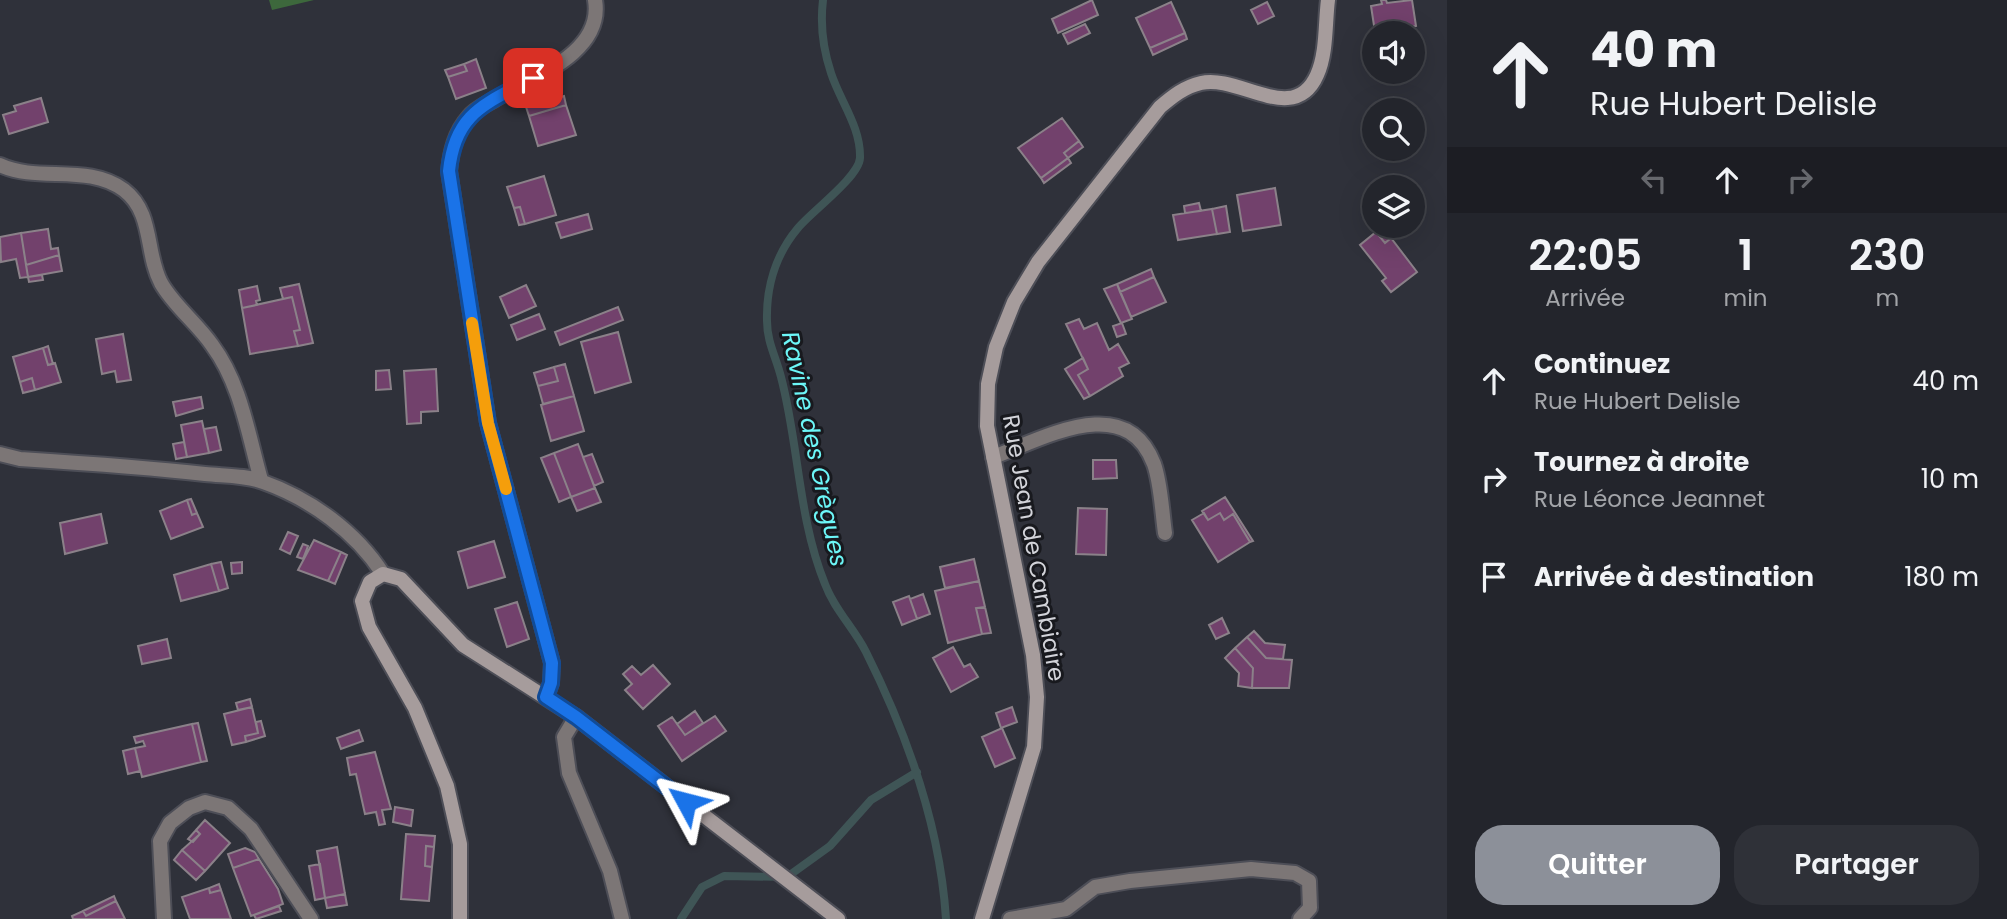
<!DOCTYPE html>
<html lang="fr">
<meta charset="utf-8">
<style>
:root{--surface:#23252c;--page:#2f3138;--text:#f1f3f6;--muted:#a3a5a9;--line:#404248;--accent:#8c9099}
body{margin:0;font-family:Poppins,sans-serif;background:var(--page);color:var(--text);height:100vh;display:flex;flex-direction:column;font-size:26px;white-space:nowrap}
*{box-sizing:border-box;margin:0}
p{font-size:23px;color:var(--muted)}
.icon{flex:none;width:38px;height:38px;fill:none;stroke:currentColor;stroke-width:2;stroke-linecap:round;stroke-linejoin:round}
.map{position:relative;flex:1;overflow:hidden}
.details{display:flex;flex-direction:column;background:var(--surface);width:560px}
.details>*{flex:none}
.banner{background:#23252c;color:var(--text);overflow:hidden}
.buttons{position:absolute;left:1362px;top:21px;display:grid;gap:14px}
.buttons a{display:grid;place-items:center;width:63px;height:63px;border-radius:50%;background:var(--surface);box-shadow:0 7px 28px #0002,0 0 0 2px var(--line);font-size:35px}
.pin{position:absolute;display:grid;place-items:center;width:60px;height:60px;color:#fff;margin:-30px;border-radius:14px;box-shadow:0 4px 10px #0006}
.me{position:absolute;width:77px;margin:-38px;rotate:308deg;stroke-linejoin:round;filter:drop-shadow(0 0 5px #0008)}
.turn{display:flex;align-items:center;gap:24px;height:147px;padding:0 28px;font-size:32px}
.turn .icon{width:91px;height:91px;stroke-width:2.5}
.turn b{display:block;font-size:49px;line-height:60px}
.lanes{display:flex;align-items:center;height:66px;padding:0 28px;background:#0003;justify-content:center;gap:35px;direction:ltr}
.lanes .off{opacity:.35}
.eta{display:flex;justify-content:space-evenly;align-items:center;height:119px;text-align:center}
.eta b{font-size:42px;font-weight:600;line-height:49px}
.cta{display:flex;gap:14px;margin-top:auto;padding:14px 28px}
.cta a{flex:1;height:80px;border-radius:28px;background:var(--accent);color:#fff;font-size:28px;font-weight:600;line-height:80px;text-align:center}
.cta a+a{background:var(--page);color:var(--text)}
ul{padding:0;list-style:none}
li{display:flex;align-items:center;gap:21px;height:98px;padding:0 28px}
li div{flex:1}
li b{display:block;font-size:26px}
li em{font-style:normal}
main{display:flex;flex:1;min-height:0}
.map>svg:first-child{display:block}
.green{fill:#3d683c}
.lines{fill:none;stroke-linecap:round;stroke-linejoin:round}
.stream{stroke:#3f5556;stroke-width:8}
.building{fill:#72416c;stroke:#8b8189;stroke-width:2}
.service-casing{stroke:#4d4e57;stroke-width:18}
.minor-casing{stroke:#4d4e57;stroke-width:18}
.tertiary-casing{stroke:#4d4e57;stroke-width:18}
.secondary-casing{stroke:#4d4e57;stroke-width:18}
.service{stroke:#7c7676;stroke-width:14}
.minor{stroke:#7c7676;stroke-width:14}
.tertiary{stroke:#7c7676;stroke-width:14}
.secondary{stroke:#a69c9c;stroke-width:14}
.route-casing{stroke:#114b97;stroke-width:18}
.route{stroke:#1a73e8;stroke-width:12}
.slow{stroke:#f59e0b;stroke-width:12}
.labels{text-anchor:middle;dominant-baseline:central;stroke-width:6;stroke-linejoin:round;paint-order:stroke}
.street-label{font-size:23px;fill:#d3d4da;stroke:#18191e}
.water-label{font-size:24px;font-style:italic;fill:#6cf7f8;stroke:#18191e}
</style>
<main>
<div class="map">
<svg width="1447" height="919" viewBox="0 0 1447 919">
<rect width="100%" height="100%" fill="#2f313a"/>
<!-- green -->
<path class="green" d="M269 0H314L272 10Z"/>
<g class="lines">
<!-- stream -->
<path class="stream" d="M823 0C820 25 823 49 831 73 840 101 861 127 860 158 859 177 811 212 798 228 776 254 766 287 767 321 767 342 776 357 781 377 799 445 798 518 825 584 834 609 854 628 866 652 908 736 940 825 946 919
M681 919 702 887 724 876 787 877 830 846 871 800 917 772"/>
</g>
<!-- building -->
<path class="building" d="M1092 0 1098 15 1058 33 1052 19Z
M1381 0H1386L1387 3 1412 0 1416 26 1375 32 1371 6 1382 4Z
M1171 2 1185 33 1150 48 1136 18Z
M1267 2 1274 16 1258 24 1251 10Z
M1085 24 1090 33 1068 44 1063 34Z
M1408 27 1409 33H1394L1393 29Z
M1185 33 1187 39 1153 55 1150 48Z
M476 59 486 88 456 99 448 77 467 71 464 64Z
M464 64 467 71 448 77 445 70Z
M564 96 566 105 529 116 526 107Z
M41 98 48 122 9 134 3 115 16 111 14 106Z
M566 105 576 135 538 146 529 116Z
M1062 118 1079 141 1064 153 1068 158 1041 178 1018 148Z
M1079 141 1083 147 1068 158 1064 153Z
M1068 158 1071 163 1044 183 1041 178Z
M544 176 556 215 525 224 520 207 514 208 507 187Z
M1275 188 1281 225 1243 231 1237 195Z
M1199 203 1201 211 1185 213 1184 206Z
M1226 206 1230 232 1217 234 1212 209Z
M520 207 525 224 519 225 514 208Z
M1212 209 1217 234 1178 240 1173 215Z
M588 214 592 229 561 238 556 223Z
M1382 227 1391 238 1385 243 1376 232Z
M48 229 51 249 58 248 59 255 26 265 21 233Z
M1376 232 1385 243 1391 238 1417 272 1391 292 1382 281 1386 278 1360 245Z
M21 233 28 277 20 278 16 259 1 262 0 237Z
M59 255 62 271 28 277 26 265Z
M1151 269 1154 277 1120 292 1117 284Z
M42 275 43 280 29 282 28 277Z
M1154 277 1166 302 1131 317 1120 292Z
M299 284 313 343 298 346 294 331 300 330 292 297 283 299 280 288Z
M1117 284 1132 319 1121 323 1104 289Z
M526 285 536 306 509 318 500 297Z
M257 286 260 300 256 301 257 305 242 308 239 290Z
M292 297 300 330 294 331 298 346 250 354 242 308Z
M618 307 623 320 560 345 555 332Z
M539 314 545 329 517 340 511 325Z
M1079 319 1084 329 1097 323 1109 350 1118 344 1129 363 1119 368 1123 376 1090 396 1078 375 1088 369 1066 324Z
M1122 323 1126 334 1117 337 1113 326Z
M618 332 631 382 595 393 581 342Z
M123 334 131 380 117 382 115 371 102 374 96 339Z
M48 346 53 364 48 365 43 348Z
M43 348 48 365 55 363 61 382 35 390 32 378 20 382 13 357Z
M1083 358 1088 369 1078 375 1090 396 1084 399 1065 369Z
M565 364 574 396 543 404 538 386 558 381 554 367Z
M554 367 558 381 538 386 534 373Z
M436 369 438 411 421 412V423L407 424 404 371Z
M389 370 391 389 376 390V371Z
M32 378 35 390 23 393 20 382Z
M574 396 584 431 551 441 541 405Z
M201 397 203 408 176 416 173 402Z
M202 421 209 453 187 457 181 425Z
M216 427 221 450 209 453 204 429Z
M184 442 187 457 176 459 173 444Z
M578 444 595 488 571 497 554 453Z
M554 453 571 497 559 502 541 458Z
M592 454 603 482 594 486 583 457Z
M1093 460H1116L1117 478 1093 479Z
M595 488 601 502 577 511 571 497Z
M1225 497 1253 541 1250 542 1233 514 1224 520 1220 513 1208 520 1202 511Z
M191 499 197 513 192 515 187 500Z
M187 500 192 515 197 513 203 527 171 539 160 511Z
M1078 508 1107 509 1106 555 1076 554Z
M1204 513 1208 520 1220 513 1224 520 1233 514 1250 542 1218 562 1192 520Z
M101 514 107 543 65 554 60 523Z
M288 532 298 536 290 554 280 549Z
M314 540 341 552 328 581 298 570Z
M494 541 505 577 468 588 458 552Z
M303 544 308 546 303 559 297 557Z
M341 552 347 555 335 584 328 581Z
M974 559 979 581 945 588 940 567Z
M221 562 228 588 219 591 211 564Z
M242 562V573L232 574 231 563Z
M211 564 219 591 181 601 174 575Z
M979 581 985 607 976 608 982 634 948 643 935 591Z
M923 594 930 614 917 619 910 599Z
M909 596 917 619 902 625 893 602Z
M517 602 529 639 507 647 495 609Z
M985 607 991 633 982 634 976 608Z
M1222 618 1229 633 1216 639 1209 625Z
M1254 631 1265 643 1285 645 1283 659 1266 658 1247 637Z
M1247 637 1266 658 1292 660 1289 688H1252L1253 668 1235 648Z
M167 639 171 658 142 664 138 646Z
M953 647 964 667 970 664 978 677 951 692 933 658Z
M1235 648 1253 668 1252 688 1238 686 1239 673 1225 658Z
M653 665 670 684 643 709 625 690 632 684 623 674 632 666 641 675Z
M250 699 252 707 238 710 236 703Z
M252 707 258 733 245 736 246 742 232 745 224 714Z
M1012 707 1017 722 1001 728 996 713Z
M695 711 703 723 685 735 677 724Z
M715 716 726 731 682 761 658 726 672 717 685 735Z
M261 721 265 736 246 742 245 736 258 733 256 722Z
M198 723 207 761 201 762 192 724Z
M192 724 201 762 142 777 135 748 145 746 143 741 136 743 134 737Z
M1002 728 1015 758 995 767 982 737Z
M359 730 363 741 341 749 337 738Z
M135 748 140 771 128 774 123 751Z
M375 752 391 809 382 810 385 824 379 825 376 812 365 814 356 774 350 775 347 758Z
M395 807 413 810 411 826 393 822Z
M205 820 230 843 205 871 182 850 200 834 196 830Z
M196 830 200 834 193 842 188 839Z
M406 834 435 836 434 847 426 846 425 866 432 867 429 901 401 899Z
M426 846 434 847 432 867 425 866Z
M337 847 345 894 325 898 317 851Z
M245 848 255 852 259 859 233 868 228 854Z
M182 850 205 871 196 880 174 860Z
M259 859 278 889 283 904 251 916 233 868Z
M320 864 325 898 315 900 309 866Z
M219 884 221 890 210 893 209 888Z
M209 888 210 893 221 890 231 919H190L182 897Z
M345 894 347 905 327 908 325 898Z
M114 896 116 901 86 916 83 911Z
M116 901 125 919H73L72 916 83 911 86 916Z
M279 906 281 911 256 919 254 915Z"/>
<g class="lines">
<defs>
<path id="service" d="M993 457C1043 439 1126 390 1154 464 1161 484 1162 512 1165 533"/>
<path id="minor" d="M0 165C38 183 88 163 124 190 154 213 145 253 161 283 174 306 197 323 212 345 241 384 248 434 261 480
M0 454 20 459C82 463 144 467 205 474 224 476 246 475 263 482 311 499 356 532 383 574
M576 717 564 737 569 773 610 871 622 919
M164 919 160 841 170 823 189 808 205 802 228 808 251 829 311 919
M1010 919 1066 909 1095 887 1130 881 1251 869 1295 873 1309 881 1310 908 1300 919"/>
<path id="tertiary" d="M546 697 551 683 552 663 488 423 449 171C451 151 455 133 469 117 475 109 487 104 495 99 533 77 604 53 595 0"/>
<path id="secondary" d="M460 919V844L447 786 415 708 369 627 362 601 370 582 383 574 401 579 463 645 576 717 838 919
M982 919 1034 747 1037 697 1033 655 987 426 988 384 996 347 1014 302 1038 262 1160 107C1173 96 1184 87 1201 83 1239 74 1294 127 1317 75 1327 53 1325 23 1328 0"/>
</defs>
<!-- service casing -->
<use href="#service" class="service-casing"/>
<!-- minor casing -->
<use href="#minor" class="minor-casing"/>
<!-- tertiary casing -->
<use href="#tertiary" class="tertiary-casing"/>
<!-- secondary casing -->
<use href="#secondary" class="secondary-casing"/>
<!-- service -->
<use href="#service" class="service"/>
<!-- minor -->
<use href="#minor" class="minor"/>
<!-- tertiary -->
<use href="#tertiary" class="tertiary"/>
<!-- secondary -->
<use href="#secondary" class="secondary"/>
</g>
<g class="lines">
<defs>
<path id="route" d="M533 78C486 104 455 112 449 171L488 423 552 663 551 683 546 697 576 717 686 802"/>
</defs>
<!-- route casing -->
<use href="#route" class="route-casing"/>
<!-- route -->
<use href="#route" class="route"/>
<!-- slow -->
<path class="slow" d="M472 323 488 423 506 489"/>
</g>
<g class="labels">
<!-- street labels -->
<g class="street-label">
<text transform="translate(1034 548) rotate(80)">Rue Jean de Cambiaire</text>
</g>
<!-- water labels -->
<g class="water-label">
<text transform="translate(815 449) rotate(78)">Ravine des Grègues</text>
</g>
</g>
</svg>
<div class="buttons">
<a><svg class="icon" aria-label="sound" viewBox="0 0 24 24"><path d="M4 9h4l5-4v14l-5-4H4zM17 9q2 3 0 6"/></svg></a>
<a><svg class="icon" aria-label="search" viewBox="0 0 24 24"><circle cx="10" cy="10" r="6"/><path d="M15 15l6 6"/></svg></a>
<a><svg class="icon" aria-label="layers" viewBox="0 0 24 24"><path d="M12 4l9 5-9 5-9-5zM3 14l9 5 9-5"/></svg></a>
</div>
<div class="pin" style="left:533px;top:78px;background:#d93025"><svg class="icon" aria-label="arrive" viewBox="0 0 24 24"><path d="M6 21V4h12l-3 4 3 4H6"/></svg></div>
<svg class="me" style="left:686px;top:802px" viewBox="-20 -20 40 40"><path d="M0-17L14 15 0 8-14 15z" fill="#1a73e8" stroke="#fff" stroke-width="4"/></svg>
</div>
<section class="details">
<div class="banner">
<div class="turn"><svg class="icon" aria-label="ahead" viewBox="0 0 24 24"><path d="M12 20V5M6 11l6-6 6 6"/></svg><div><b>40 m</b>Rue Hubert Delisle</div></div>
<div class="lanes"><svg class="icon off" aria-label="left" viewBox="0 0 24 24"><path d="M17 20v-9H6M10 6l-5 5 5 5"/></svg><svg class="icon" aria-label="ahead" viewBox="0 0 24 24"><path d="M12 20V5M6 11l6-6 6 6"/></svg><svg class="icon off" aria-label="right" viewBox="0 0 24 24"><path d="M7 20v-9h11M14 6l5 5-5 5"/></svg></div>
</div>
<div class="eta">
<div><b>22:05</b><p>Arrivée</p></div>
<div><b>1</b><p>min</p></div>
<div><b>230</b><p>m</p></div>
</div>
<ul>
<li><svg class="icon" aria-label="ahead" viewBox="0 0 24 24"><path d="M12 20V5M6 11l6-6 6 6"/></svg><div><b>Continuez</b><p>Rue Hubert Delisle</p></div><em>40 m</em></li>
<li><svg class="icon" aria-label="right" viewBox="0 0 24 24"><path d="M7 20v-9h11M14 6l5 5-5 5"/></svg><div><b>Tournez à droite</b><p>Rue Léonce Jeannet</p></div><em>10 m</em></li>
<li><svg class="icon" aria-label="arrive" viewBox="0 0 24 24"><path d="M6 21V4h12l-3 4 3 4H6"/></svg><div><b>Arrivée à destination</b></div><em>180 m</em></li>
</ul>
<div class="cta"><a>Quitter</a><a>Partager</a></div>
</section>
</main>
